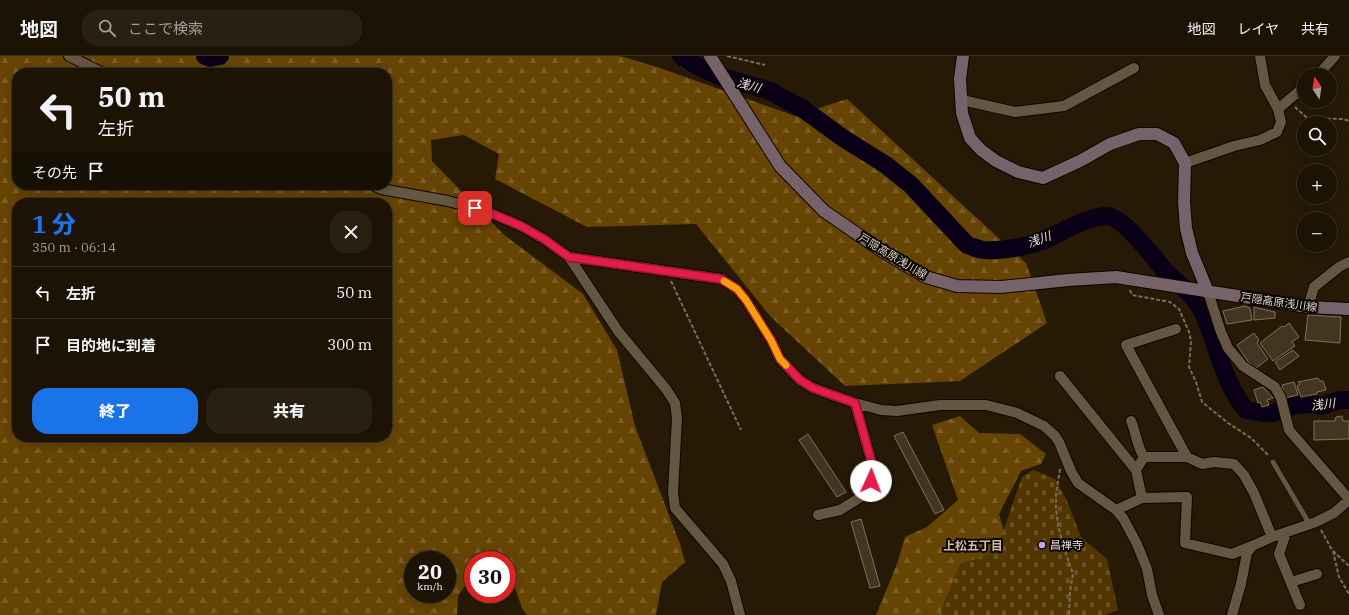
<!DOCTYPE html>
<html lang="ja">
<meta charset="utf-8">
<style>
:root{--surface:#1c1304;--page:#292013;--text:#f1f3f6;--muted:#a09e9a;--line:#3a3226;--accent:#1a73e8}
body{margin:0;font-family:"IBM Plex Serif","Noto Sans JP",serif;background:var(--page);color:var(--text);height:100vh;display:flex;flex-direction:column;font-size:15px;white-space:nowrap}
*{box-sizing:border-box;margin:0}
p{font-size:13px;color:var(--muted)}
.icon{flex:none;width:22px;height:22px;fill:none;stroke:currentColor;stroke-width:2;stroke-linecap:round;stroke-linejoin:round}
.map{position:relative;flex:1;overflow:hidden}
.panel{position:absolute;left:12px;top:142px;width:380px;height:244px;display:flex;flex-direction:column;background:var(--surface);border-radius:16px;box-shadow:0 2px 10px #0003,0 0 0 1px var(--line)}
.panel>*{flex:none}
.hud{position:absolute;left:12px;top:12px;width:380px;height:122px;border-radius:16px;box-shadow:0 2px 10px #0003,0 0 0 1px var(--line);background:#1c1304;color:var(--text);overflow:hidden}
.needle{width:26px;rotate:348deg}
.buttons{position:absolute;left:1297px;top:12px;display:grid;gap:8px}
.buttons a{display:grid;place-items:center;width:40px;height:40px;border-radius:50%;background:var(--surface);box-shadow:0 2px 10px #0003,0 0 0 1px var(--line);font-size:20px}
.speed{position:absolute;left:404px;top:495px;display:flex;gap:8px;font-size:20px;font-weight:700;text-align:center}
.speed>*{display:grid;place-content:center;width:52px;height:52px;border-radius:50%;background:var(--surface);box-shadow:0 2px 10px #0003,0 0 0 1px var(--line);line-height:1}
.speed small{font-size:10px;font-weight:400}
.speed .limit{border:6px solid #d22;background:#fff;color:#111}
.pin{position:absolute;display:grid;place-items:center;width:34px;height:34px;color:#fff;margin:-17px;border-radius:8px;box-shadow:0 2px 6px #0006}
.me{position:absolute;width:44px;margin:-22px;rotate:2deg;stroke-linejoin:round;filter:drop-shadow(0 0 3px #0008)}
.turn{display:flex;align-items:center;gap:14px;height:84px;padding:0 20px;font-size:18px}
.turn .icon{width:52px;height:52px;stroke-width:2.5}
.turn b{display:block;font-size:28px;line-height:34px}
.then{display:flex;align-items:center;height:38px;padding:0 20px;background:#0003;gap:8px;font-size:15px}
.round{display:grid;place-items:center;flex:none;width:42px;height:42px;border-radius:16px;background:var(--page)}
.summary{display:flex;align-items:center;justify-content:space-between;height:68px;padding:0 20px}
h1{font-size:24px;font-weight:800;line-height:30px;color:var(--accent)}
.primary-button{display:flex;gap:8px;margin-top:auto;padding:8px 20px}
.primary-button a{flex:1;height:46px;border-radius:16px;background:var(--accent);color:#fff;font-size:16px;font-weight:800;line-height:46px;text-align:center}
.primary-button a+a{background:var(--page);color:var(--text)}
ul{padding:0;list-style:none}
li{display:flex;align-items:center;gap:12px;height:52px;padding:0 20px;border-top:1px solid var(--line)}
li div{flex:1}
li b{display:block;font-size:15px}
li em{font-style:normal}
header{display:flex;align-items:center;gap:24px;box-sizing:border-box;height:56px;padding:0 20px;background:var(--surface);border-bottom:1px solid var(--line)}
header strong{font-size:19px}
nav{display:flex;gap:22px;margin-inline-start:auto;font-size:14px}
.search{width:280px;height:36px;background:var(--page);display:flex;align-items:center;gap:10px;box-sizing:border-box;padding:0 14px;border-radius:16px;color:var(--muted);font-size:15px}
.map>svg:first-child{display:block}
.forest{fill:url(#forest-firs);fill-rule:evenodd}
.cemetery{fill:url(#cemetery-stones)}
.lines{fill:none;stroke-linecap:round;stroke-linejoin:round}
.river{stroke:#090018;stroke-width:18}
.building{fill:#433521;stroke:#80715b}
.lane-casing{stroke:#0e0400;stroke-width:6}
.street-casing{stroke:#0e0400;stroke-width:12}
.secondary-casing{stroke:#0e0400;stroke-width:14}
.path{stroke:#786d5d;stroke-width:2;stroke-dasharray:4 2;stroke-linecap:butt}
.lane{stroke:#645640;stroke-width:5}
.street{stroke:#645640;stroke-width:10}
.secondary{stroke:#756369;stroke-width:12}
.route-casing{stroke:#92132f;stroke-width:10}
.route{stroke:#e11d48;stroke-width:7}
.slow{stroke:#f59e0b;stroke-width:7}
.poi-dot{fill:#c3a7f2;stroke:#0b0601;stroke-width:1.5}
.labels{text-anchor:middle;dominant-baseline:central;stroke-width:4;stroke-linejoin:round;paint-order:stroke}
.street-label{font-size:11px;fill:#dfd7cb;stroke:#0b0601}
.poi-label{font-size:11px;fill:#dfd7cb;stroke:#0b0601;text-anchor:start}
.water-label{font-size:12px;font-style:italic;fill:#e7e0f4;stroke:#0b0601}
.neighbourhood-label{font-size:12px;font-weight:bold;fill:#cdbca4;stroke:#0b0601}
</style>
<header>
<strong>地図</strong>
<div class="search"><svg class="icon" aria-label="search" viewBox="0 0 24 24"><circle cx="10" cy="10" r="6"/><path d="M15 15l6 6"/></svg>ここで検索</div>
<nav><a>地図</a><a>レイヤ</a><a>共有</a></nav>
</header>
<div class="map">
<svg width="1349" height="559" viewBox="0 0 1349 559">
<defs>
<pattern id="forest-firs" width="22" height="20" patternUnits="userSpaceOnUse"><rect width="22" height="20" fill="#664404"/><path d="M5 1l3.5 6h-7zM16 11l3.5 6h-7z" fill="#7b5e27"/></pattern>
<pattern id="cemetery-stones" width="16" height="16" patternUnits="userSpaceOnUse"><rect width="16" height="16" fill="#523601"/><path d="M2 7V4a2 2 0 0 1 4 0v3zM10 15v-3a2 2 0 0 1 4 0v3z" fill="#6a5225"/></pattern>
</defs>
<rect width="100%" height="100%" fill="#261906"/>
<!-- forest -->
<path class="forest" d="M0 0H620L657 11 795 60 847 43 1026 207 1047 267 960 325 845 330 771 261 696 168 587 171 495 123 499 98 464 79 431 84 432 105 503 178 583 238 617 294 635 370 680 488 685 506 662 526 656 559H527L522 552 511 521 507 520V504H473V518L458 540 457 559H0ZM17 17H387V129H17ZM17 147H387V381H17ZM413 504H447V538H413Z
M960 360 979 377 1020 378 1046 398 1041 408 1021 415 999 458 1006 481 1090 559H876L897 508 905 481 927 471 958 444 932 369Z"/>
<!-- cemetery -->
<path class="cemetery" d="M1033 414 1055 423 1067 445 1081 481 1107 503 1118 554 1105 559H939L960 508 984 500 1002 479 1022 421Z"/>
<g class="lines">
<!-- river -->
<path class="river" d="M205 0 210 2 220 0
M681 0 699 11 719 20 770 35 803 53 843 82 886 109 911 129 967 189C971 190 975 192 979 193 992 197 1032 190 1044 184 1065 175 1083 162 1106 160 1122 159 1155 203 1165 215 1178 228 1196 240 1203 257 1218 290 1222 324 1246 354L1263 357H1273L1296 349 1310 348 1322 350 1340 344H1349"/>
</g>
<!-- building -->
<path class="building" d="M1245 250 1250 252 1252 264 1227 268 1223 255Z
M1254 251 1275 256V262L1254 264Z
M1308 259 1341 261 1340 287 1305 284Z
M1289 267 1299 281 1292 286 1295 290 1273 305 1260 287 1282 270 1284 271Z
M1254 277 1259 284 1257 287 1268 303 1256 312 1249 307 1237 289Z
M1293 294 1299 300 1280 314 1275 306Z
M1318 322 1320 325H1323L1326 334 1317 336V338L1301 341 1297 330 1300 328 1298 326Z
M1294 326 1298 339 1285 342 1282 329Z
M1263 331 1273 342 1267 344 1269 349 1262 351 1260 346 1258 347 1254 334Z
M1342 360 1343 365H1349V383L1314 384V365H1335L1336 361Z
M903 376 944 454 935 458 894 380Z
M808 378 846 436 837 441 799 384Z
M861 463 880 530 870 532 851 466Z"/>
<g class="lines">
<defs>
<path id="lane" d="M1273 406 1310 469"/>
<path id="street" d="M69 0 103 17
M1318 19 1335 0
M962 44 1015 56 1064 50 1134 12
M1278 53 1304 31
M1185 107 1234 90 1260 84 1277 76 1281 66 1278 53 1265 29 1260 0
M373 129 381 133 448 145 488 156 521 170 544 183 569 201 721 223 737 233 746 244 771 284 780 303 800 324 813 332 855 347 881 354 897 355 940 349H986L1017 357 1044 370 1055 380 1059 386 1071 415 1078 427 1116 454 1123 462 1137 488 1147 513 1152 539 1159 559
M569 201 618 275 666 333 675 347 677 362 673 436 675 452 723 508 731 525 740 559
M1208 236 1221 276 1228 292 1243 310 1275 331 1281 342 1289 374 1349 443
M1308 251 1314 231 1339 211 1349 206
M1176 273 1126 289 1187 401
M1060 320 1136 414 1142 442 1116 454
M1131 365C1136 376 1137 391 1144 401
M1136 414 1144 401H1187L1202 408 1214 406 1234 408 1244 419 1254 437 1272 481
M1142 442 1187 441 1185 487 1232 498 1252 490
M818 459 840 454 853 446 864 439 871 425 873 411 855 347
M1286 477 1279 498 1300 549
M1291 526 1317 518
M1232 559 1241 528 1247 497 1252 490 1272 481 1316 466 1334 457 1349 444"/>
<path id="secondary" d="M710 0 780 110 824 155 882 195 926 221 957 230 1001 231 1068 224 1116 221 1308 251 1349 253
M963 0 960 23 962 57 970 82 981 94 996 105 1018 116 1043 122 1080 105 1110 88 1139 78H1157L1174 87 1185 107 1184 146 1186 172 1192 197 1208 236"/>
</defs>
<!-- lane casing -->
<use href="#lane" class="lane-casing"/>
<!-- street casing -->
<use href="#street" class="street-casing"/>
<!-- secondary casing -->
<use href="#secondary" class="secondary-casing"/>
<!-- path -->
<path class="path" d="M727 0 765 9
M1295 51 1307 62 1343 63 1349 65
M671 225 741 374
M1130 234 1132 239 1170 246 1179 253 1189 276 1191 285 1189 311 1196 326 1202 346 1228 367 1251 382 1269 400
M1060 413 1056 438V452L1058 469 1063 489 1073 518 1070 535 1069 559
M1321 474 1332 494 1349 510
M1333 495 1339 521 1349 538"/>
<!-- lane -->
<use href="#lane" class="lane"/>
<!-- street -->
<use href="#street" class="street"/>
<!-- secondary -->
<use href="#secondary" class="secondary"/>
</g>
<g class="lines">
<defs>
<path id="route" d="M475 152 488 156 521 170 544 183 569 201 721 223 737 233 746 244 771 284 780 303 800 324 813 332 855 347 873 411 871 425"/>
</defs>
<!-- route casing -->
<use href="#route" class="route-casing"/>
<!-- route -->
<use href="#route" class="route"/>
<!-- slow -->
<path class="slow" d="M724 225 737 233 746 244 771 284 780 303 786 309"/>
</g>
<!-- markers -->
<circle class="poi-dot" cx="1042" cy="489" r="4"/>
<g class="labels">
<!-- street labels -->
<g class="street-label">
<text transform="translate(893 200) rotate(31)">戸隠高原浅川線</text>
<text transform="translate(1279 246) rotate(8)">戸隠高原浅川線</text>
</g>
<!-- poi labels -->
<g class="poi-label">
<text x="1050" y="489">昌禅寺</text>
</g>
<!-- water labels -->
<g class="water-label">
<text transform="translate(749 29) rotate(16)">浅川</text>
<text transform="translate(1039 183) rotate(-20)">浅川</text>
<text transform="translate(1323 348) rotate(-6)">浅川</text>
</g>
<!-- neighbourhood labels -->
<g class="neighbourhood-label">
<text x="973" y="489">上松五丁目</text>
</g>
</g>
</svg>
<div class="buttons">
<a><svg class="needle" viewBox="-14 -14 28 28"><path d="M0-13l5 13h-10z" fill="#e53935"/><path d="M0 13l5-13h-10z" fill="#a09e9a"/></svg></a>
<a><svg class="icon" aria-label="search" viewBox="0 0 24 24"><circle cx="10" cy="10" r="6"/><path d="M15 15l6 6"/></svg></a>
<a>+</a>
<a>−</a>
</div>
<div class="speed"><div>20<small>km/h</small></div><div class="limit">30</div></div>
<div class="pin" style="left:475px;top:152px;background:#d93025"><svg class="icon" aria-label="arrive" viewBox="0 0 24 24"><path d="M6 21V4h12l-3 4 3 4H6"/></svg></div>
<svg class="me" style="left:871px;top:425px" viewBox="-20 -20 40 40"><circle r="19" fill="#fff"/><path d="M0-13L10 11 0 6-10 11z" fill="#e11d48"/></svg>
<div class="hud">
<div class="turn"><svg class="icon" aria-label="left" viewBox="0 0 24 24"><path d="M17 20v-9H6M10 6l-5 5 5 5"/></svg><div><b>50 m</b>左折</div></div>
<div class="then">その先<svg class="icon" aria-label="arrive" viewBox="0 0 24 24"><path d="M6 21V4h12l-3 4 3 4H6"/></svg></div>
</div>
<section class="panel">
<div class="summary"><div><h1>1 分</h1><p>350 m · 06:14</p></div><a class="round"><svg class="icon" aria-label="close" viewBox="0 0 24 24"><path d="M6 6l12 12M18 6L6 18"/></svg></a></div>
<ul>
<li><svg class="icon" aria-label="left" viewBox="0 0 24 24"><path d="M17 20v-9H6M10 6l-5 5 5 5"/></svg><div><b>左折</b></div><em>50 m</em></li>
<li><svg class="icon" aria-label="arrive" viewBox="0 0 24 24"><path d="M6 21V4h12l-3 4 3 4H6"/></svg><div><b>目的地に到着</b></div><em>300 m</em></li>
</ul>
<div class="primary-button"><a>終了</a><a>共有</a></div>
</section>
</div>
